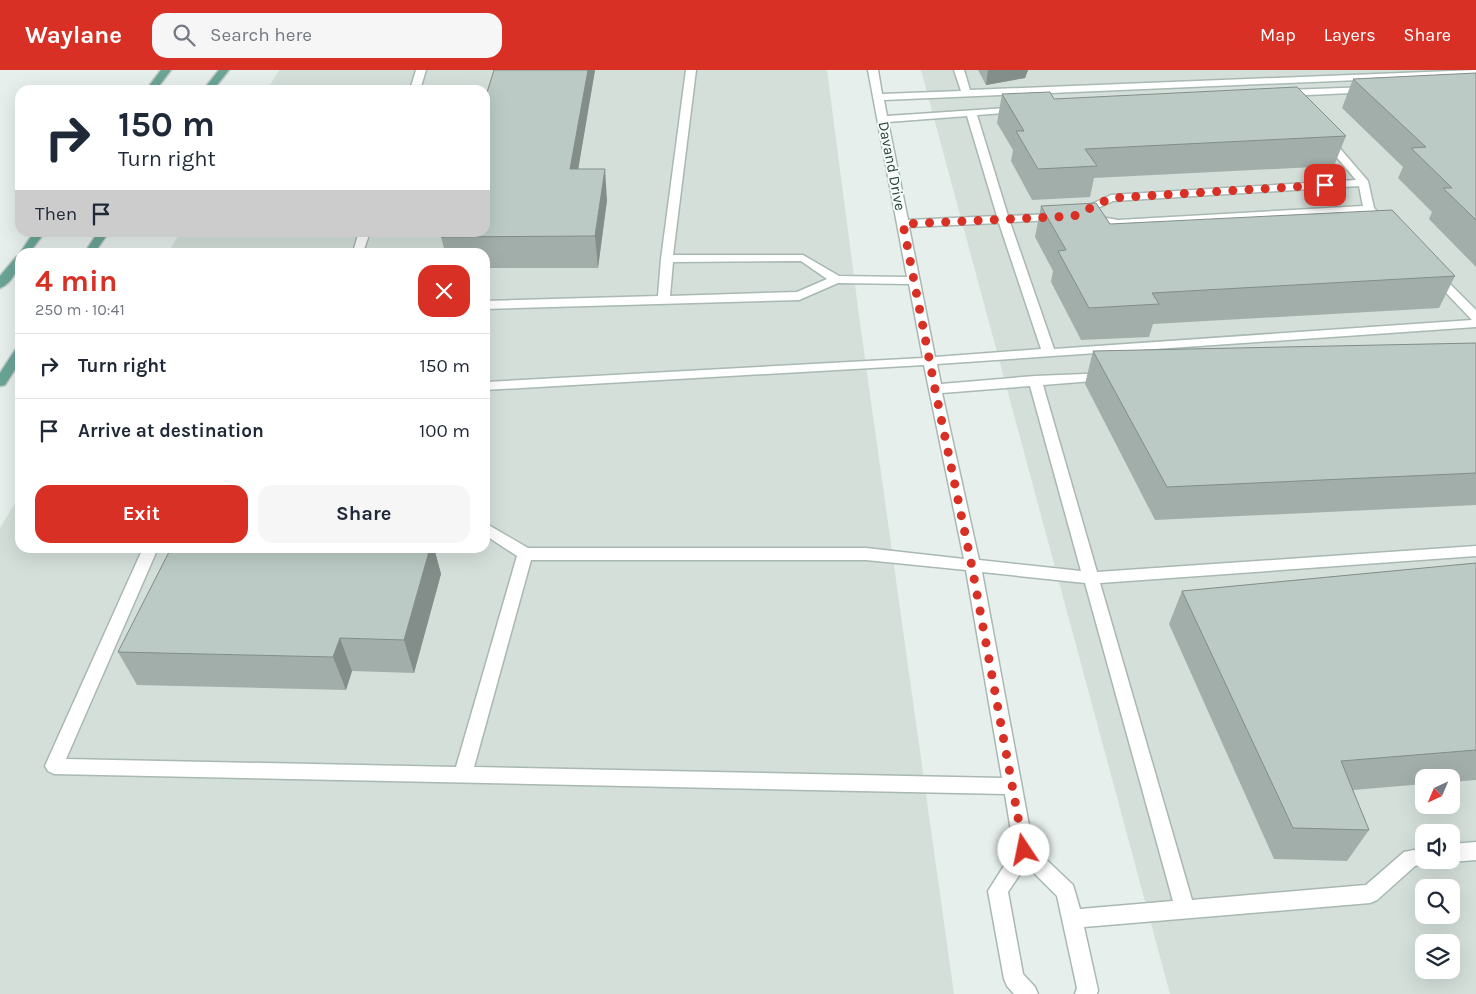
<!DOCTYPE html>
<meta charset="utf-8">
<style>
:root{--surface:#fff;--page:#f6f6f7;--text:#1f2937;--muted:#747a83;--line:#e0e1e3;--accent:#d93025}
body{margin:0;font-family:Karla,sans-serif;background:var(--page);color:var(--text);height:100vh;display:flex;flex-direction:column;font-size:19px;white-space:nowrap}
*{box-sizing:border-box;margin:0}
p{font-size:16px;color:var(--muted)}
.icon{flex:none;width:28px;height:28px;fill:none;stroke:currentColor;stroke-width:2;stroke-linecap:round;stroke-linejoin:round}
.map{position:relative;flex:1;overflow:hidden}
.side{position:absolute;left:15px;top:178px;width:475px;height:305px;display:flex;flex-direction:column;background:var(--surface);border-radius:15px;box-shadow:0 5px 20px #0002}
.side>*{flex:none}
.top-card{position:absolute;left:15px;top:15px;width:475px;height:152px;border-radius:15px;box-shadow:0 5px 20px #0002;background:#fff;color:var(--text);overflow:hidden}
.needle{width:32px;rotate:224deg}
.controls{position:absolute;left:1415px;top:699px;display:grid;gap:10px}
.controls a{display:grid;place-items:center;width:45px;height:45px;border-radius:10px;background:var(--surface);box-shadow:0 5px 20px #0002;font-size:25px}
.pin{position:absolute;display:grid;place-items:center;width:42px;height:42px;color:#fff;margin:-21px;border-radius:10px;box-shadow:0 2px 8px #0006}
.me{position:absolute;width:55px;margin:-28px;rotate:349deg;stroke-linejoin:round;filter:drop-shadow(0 0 4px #0008)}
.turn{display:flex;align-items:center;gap:18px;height:105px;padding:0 20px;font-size:22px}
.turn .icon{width:65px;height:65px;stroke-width:2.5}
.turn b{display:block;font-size:35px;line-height:42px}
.then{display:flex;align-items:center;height:48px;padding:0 20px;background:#0003;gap:10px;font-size:19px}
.round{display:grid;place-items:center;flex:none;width:52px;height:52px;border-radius:15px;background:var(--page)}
.headline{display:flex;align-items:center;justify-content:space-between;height:85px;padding:0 20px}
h1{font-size:30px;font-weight:700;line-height:38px;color:var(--accent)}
.primary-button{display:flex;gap:10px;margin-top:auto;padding:10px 20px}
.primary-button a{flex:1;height:58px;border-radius:15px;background:var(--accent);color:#fff;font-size:20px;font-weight:700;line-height:58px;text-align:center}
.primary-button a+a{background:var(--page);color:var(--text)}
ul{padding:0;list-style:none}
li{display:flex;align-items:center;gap:15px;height:65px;padding:0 20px;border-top:1px solid var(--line)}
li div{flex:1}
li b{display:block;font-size:19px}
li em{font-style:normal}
header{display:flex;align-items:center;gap:30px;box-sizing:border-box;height:70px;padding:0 25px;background:var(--accent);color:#fff}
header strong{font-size:24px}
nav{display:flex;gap:28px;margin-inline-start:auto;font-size:18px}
.search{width:350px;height:45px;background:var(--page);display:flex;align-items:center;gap:12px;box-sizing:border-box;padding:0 18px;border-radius:15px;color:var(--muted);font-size:19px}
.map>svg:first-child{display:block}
.built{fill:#d4dfda;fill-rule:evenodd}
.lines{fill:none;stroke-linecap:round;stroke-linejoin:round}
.minor-casing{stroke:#a8b8b2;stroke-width:3}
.major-casing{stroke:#c2cac8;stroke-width:3}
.minor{fill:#fff;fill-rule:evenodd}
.major{fill:#6aa596;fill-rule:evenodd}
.wall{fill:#a1aea9}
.shaded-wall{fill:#838d89}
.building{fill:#bbcac4;stroke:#838d89}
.route{stroke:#d93025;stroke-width:9;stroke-dasharray:0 16.2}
.labels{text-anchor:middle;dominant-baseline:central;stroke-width:4;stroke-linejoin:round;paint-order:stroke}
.street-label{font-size:15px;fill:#24423a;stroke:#f7fbf9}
</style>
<header>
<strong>Waylane</strong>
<div class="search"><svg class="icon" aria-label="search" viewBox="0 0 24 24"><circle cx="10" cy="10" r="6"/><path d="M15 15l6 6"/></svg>Search here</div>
<nav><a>Map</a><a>Layers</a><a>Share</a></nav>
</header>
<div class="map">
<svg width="1476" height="924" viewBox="0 0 1476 924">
<rect width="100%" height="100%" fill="#e6efeb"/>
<!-- built -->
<path class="built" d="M279 0H827L860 253 954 924H0V458L20 425V478H485V182H168L180 163 485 162V20H267Z
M921 0H1476V924H1170ZM1424 708H1451V735H1424ZM1424 762H1451V790H1424ZM1424 818H1451V845H1424ZM1424 872H1451V900H1424Z"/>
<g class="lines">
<defs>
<path id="minor" d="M416 0H426L420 20H410Z
M686 0H696L673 185H803L839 206 907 207 868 0H878L882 24 961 21 954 0H964L970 20 1476 0V5L884 30 887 46 1021 37 1023 39 1018 42 977 45 1008 146 1072 143 1111 125 1356 110 1322 70 1327 67 1331 68 1368 111 1374 138 1392 155 1386 158 1382 157 1366 142 1118 156 1089 151 1083 148 1089 145 1118 150 1363 136 1359 116 1113 131 1074 149 1010 152 1054 279 1472 250 1431 207 1429 205 1435 201 1439 203 1476 240V257L937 294 941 314 1035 306 1110 303 1112 306 1105 310 1043 315 1097 502 1476 476V486L1100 513 1192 830 1366 815 1404 782 1424 778V790H1432L1431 793 1415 796 1377 830 1370 833 1084 857 1098 920 1097 924H1075L1077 918 1057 826 1026 795 1008 822 1023 904 1035 917 1038 924H1014L1007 916 1004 909 988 821 1014 780 1005 724 54 704 48 701 45 696 143 478H158L66 689 456 697 517 486 485 465V453L528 478H866L964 489 924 295 485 320V312L923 288 909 214 838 213 799 230 485 239V231L658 226 661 189ZM967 46 997 146 908 150 888 52ZM999 153 1041 279 935 287 909 157ZM801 191 827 209 797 222 670 226 673 192ZM1030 316 1081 501 979 490 942 323ZM531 490H866L966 500 1002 708 474 697ZM982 502 1085 513 1173 831 1080 839 1073 815 1033 777Z
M1370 17 1375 20 1373 22 1286 26 1281 23 1286 20Z
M359 162H370L363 182H353Z
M1476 772V790L1451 792 1447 790H1451V774Z"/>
<path id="major" d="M161 0H171L156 20H146Z
M219 0H229L213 20H203Z
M34 162H45L30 182 20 183Z
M98 162H109L95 182H85Z
M20 186C20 197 12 214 0 218V206L16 187Z
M20 279V292L5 315 0 316V303L15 280Z"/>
</defs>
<!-- minor casing -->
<use href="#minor" class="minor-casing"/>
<!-- major casing -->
<use href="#major" class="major-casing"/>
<!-- minor -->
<use href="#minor" class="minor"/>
<!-- major -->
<use href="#major" class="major"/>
</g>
<!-- wall -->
<path class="wall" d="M494 0H595L578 99 607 130 598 198H485V182H445L441 167Z
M978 0H1028L1025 8 986 15Z
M1476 3V197L1429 149 1432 142 1398 108 1403 97 1342 38 1353 9Z
M1002 24 1054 29 1346 66 1334 96 1094 108 1090 127 1032 130 1011 91 1013 80 997 53Z
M1041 136 1110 154 1455 206 1439 238 1153 254 1149 267 1081 270 1051 212 1053 201 1035 167Z
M1476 273V435L1155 450 1085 314 1093 281Z
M171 478H434L441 504 414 603 352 601 346 620 137 615 118 582Z
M1476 493V710L1451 712V708H1424V714L1353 720 1369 760 1347 791 1274 789 1169 554 1182 521Z"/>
<!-- shaded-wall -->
<path class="shaded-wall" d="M588 0H595L573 130 570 99Z
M988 0H1028L1025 8 986 15Z
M605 99 607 130 598 198 595 166Z
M430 478H434L441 504 414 603 404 570Z
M340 568 352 601 346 620 333 587Z"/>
<!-- building -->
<path class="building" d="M494 0H588L570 99H605L595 166 441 167 443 162H485V29Z
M1476 3V150L1443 118H1452L1411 78 1426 77 1353 9Z
M1297 17 1346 66 1085 79 1097 96 1038 99 1016 61H1024L1002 24 1050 22 1054 29Z
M1096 133 1110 154 1392 140 1455 206 1152 223 1159 234 1089 238 1058 181 1066 180 1041 136Z
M1476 273V403L1167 417 1093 281Z
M171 478H430L404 570 340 568 333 587 118 582Z
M1476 493V680L1341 691 1369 760 1293 758 1182 521Z"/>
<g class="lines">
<!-- route -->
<path class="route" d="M1024 780 972 497 935 319 903 154 1074 146 1111 128 1325 115"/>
</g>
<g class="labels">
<!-- street labels -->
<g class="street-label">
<text transform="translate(892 96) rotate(79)">Davand Drive</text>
</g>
</g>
</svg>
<div class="controls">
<a><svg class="needle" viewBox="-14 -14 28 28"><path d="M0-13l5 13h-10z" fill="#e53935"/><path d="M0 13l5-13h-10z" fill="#747a83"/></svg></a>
<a><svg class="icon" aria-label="sound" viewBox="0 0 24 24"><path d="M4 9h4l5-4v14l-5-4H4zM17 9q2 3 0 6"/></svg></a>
<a><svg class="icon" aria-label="search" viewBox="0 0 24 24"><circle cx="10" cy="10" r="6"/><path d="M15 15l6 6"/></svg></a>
<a><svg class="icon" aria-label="layers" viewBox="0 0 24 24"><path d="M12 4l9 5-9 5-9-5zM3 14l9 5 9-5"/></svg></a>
</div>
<div class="pin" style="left:1325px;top:115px;background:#d93025"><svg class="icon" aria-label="arrive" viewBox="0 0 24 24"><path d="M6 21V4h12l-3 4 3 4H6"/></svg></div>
<svg class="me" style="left:1024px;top:780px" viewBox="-20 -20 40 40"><circle r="19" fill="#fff"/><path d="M0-13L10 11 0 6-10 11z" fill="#d93025"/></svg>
<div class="top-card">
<div class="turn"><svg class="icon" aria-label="right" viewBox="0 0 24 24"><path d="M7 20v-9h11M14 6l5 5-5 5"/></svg><div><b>150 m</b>Turn right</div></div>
<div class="then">Then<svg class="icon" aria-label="arrive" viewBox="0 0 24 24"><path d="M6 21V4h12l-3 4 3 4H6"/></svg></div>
</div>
<section class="side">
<div class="headline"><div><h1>4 min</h1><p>250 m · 10:41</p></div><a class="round" style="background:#d93025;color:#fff"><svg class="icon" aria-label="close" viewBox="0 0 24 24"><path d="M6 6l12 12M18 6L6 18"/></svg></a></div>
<ul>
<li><svg class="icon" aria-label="right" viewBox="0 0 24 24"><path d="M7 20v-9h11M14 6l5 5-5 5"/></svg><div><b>Turn right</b></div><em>150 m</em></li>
<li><svg class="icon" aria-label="arrive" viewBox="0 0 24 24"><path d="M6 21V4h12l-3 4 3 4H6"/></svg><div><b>Arrive at destination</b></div><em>100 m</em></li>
</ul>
<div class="primary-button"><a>Exit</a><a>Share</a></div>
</section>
</div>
